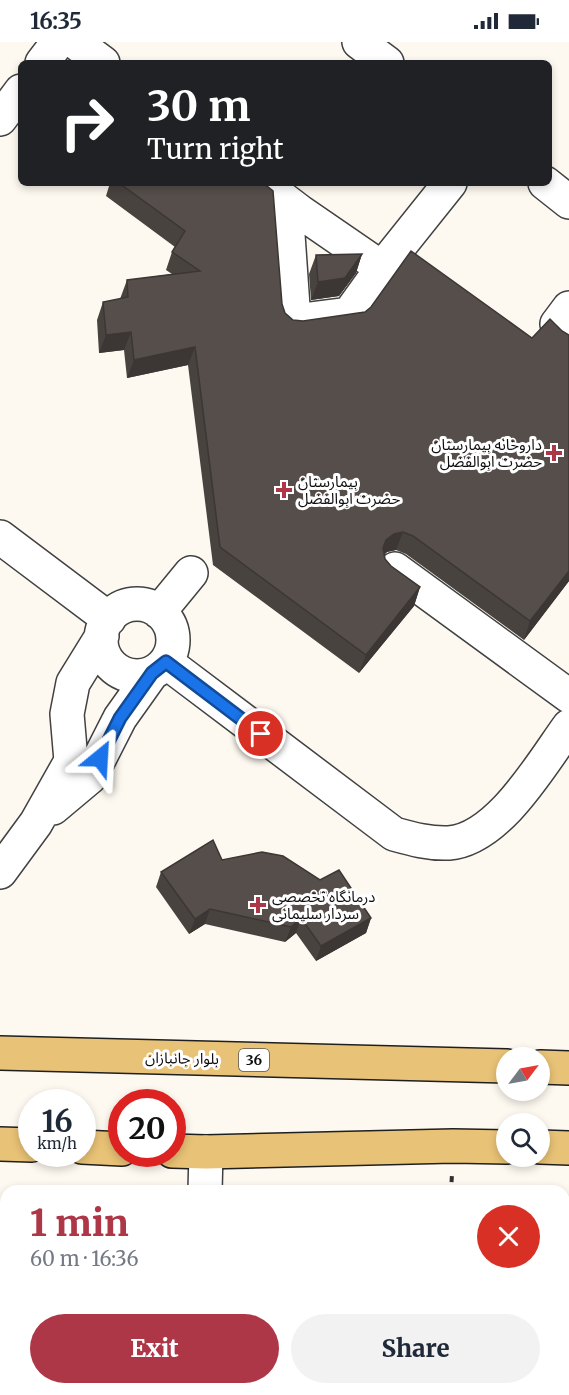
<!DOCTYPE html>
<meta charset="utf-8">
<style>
:root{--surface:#fff;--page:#f2f2f3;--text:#1f2937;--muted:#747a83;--accent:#ad3647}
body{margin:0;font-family:Merriweather,"Noto Sans Arabic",serif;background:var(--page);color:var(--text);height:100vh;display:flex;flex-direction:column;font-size:22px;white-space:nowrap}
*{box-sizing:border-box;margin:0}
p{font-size:20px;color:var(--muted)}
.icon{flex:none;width:33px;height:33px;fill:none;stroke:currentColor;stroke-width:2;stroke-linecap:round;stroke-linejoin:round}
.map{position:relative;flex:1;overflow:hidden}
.drawer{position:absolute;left:0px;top:1143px;width:570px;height:210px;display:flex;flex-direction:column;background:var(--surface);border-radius:18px 18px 0 0;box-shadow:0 3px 9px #0003}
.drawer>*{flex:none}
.top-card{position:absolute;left:18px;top:18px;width:534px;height:126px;border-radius:9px;box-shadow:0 3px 9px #0003;background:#202124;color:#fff;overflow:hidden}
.needle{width:39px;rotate:58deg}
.fabs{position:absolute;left:496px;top:1005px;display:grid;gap:12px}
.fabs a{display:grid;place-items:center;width:54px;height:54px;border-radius:50%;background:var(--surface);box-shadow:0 3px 9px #0003;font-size:30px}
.speed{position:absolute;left:18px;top:1047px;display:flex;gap:12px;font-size:30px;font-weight:700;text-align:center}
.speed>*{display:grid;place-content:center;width:78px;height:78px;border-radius:50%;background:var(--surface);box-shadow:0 3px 9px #0003;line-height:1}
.speed small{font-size:15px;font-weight:400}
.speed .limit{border:9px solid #d22;background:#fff;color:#111}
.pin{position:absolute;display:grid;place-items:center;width:51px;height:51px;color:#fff;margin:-26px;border:3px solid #fff;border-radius:50%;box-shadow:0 2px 6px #0007}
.me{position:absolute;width:66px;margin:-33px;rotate:27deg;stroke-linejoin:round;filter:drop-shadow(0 0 4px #0008)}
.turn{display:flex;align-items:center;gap:21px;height:126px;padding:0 30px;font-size:27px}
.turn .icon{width:78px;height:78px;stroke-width:2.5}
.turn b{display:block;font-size:42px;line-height:51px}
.round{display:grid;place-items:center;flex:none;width:63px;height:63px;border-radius:32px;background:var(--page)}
.summary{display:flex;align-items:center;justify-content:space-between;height:102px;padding:0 30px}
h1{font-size:36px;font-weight:800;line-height:45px;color:var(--accent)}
.button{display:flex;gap:12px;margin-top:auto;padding:12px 30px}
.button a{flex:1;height:69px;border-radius:36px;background:var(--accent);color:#fff;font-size:24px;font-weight:800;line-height:69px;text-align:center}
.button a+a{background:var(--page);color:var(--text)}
.status{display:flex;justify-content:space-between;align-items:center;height:42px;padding:0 30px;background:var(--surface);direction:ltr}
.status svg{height:16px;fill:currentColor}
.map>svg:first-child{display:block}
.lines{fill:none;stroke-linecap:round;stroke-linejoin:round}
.minor-casing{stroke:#414141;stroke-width:36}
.major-casing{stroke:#1f1f1f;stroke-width:36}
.path{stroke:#303030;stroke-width:4;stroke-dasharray:6 3;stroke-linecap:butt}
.minor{stroke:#fff;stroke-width:33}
.major{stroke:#e8c276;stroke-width:33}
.wall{fill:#494340}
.shaded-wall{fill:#3c3734}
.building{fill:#554e4b;stroke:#3c3734;stroke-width:1.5}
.route-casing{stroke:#114b97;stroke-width:15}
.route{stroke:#1a73e8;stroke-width:10}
.poi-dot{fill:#ad3647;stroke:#fff;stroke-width:2}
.labels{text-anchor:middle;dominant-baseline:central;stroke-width:6;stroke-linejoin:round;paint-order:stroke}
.shield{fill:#fff;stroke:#565656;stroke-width:1.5}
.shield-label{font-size:14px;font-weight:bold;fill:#0e0e0e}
.poi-label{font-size:15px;fill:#0e0e0e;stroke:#fff;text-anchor:start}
.street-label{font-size:15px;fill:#0e0e0e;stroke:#fff}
</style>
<div class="status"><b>16:35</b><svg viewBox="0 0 49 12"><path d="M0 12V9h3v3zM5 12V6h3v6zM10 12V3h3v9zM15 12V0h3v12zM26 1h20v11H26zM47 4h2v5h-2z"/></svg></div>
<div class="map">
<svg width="569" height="1353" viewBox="0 0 569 1353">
<rect width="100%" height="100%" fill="#fdf9f0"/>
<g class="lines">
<defs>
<path id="minor" d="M75 0 103 21
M359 0 387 21
M42 21 58 0
M0 77 21 49
M262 141 299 169
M545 141 569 160
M382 226 299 169 290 176 288 193 294 279 349 272 382 226 450 141
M569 266 557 282 569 294
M0 495 109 577
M395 527 569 654
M101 598a36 36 0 1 1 72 0a36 36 0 1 1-72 0Z
M159 570 191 531
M166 620 394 792C412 797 430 802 449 801 499 797 542 721 569 684
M53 766 90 735 120 676 152 631
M0 830 36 781 71 719 67 672 73 641 102 594
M205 1149 206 1110
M48 1347 49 1353
M204 1353V1347
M448 1353V1347"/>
<path id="major" d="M0 1011 507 1024
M540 1025 569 1026
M0 1102 32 1103
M82 1105 122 1107
M540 1105 569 1106
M172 1109 206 1110 453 1104 507 1105"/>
</defs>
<!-- minor casing -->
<use href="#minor" class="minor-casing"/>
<!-- major casing -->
<use href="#major" class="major-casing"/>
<!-- path -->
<path class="path" d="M451 1149 452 1132"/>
<!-- minor -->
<use href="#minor" class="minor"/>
<!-- major -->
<use href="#major" class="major"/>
</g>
<!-- wall -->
<path class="wall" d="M110 141H263L282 262 285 271 569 539 524 598 406 512 396 508 387 510 384 513 385 517 391 524 420 545 414 564 359 631 213 523 188 323 127 336 124 308 99 311 97 278 103 260 120 257 127 238 172 232 166 228 172 210 175 205 106 154Z
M362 212 356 231 339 254 311 258 309 232 316 213Z
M222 818 371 876 366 891 316 919 296 891 285 900 205 882 189 892 156 845 161 830Z"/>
<!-- shaded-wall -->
<path class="shaded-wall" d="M362 212 356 231 339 254 311 258 318 240Z
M131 290 124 308 99 311 106 293Z
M195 305 188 323 127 336 134 318Z
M403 490 396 508 387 510 380 516 386 498 394 492Z
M569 529V539L524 598 530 579Z
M420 545 414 564 359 631 366 613Z
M210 867 205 882 189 892 195 877Z
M301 876 296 891 285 900 291 885Z
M371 876 366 891 316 919 321 904Z"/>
<!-- building -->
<path class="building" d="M119 141H263L273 149 282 262 285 271 293 278 303 279 365 270 371 265 411 209 532 296 550 277 562 289 569 293V529L530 579 413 494 403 490 394 492 386 498 383 506 385 517 391 524 420 545 366 613 220 505 195 305 134 318 131 290 106 293 103 260 128 255 127 238 200 229 172 210 185 189Z
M362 212 345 236 318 240 316 213Z
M213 798 222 818 262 810 283 814 320 838 339 828 371 876 321 904 301 876 291 885 210 867 195 877 161 830Z"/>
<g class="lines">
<defs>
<path id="route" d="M100 716 120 676 152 631 166 620 261 692"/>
</defs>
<!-- route casing -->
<use href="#route" class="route-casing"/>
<!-- route -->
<use href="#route" class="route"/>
</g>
<!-- markers -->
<g class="poi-dot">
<path d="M551 402h6v6h6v6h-6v6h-6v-6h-6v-6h6z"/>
<path d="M281 439h6v6h6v6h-6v6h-6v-6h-6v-6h6z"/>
<path d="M255 854h6v6h6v6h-6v6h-6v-6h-6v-6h6z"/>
</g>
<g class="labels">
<!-- shield labels -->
<rect class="shield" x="239" y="1007" width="30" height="22" rx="4.5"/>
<g class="shield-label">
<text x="254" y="1018">36</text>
</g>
<!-- poi labels -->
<g class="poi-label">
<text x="542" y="402" text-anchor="end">داروخانه بیمارستان<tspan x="542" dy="17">حضرت ابوالفضل</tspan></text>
<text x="298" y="439">بیمارستان<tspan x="298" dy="17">حضرت ابوالفضل</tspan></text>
<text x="272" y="854">درمانگاه تخصصی<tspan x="272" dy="17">سردار سلیمانی</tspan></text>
</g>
<!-- street labels -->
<g class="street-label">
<text transform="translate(182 1016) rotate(1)">بلوار جانبازان</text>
</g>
</g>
</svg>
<div class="fabs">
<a><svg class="needle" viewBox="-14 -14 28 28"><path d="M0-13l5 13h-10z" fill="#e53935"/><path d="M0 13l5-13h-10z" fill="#747a83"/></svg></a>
<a><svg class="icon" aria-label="search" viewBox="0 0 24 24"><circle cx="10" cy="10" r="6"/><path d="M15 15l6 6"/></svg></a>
</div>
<div class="speed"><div>16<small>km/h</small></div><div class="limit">20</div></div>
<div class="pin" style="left:261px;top:692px;background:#d93025"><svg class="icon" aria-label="arrive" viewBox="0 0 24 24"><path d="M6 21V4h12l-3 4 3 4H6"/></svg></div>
<svg class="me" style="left:100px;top:716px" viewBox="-20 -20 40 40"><path d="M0-17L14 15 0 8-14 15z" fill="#1a73e8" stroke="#fff" stroke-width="4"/></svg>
<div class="top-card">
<div class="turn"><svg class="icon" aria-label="right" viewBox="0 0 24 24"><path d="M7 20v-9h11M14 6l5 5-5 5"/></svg><div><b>30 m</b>Turn right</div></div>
</div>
<section class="drawer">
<div class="summary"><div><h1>1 min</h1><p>60 m · 16:36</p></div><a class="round" style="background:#d93025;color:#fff"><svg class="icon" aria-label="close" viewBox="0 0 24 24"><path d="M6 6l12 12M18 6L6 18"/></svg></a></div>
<div class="button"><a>Exit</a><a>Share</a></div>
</section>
</div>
